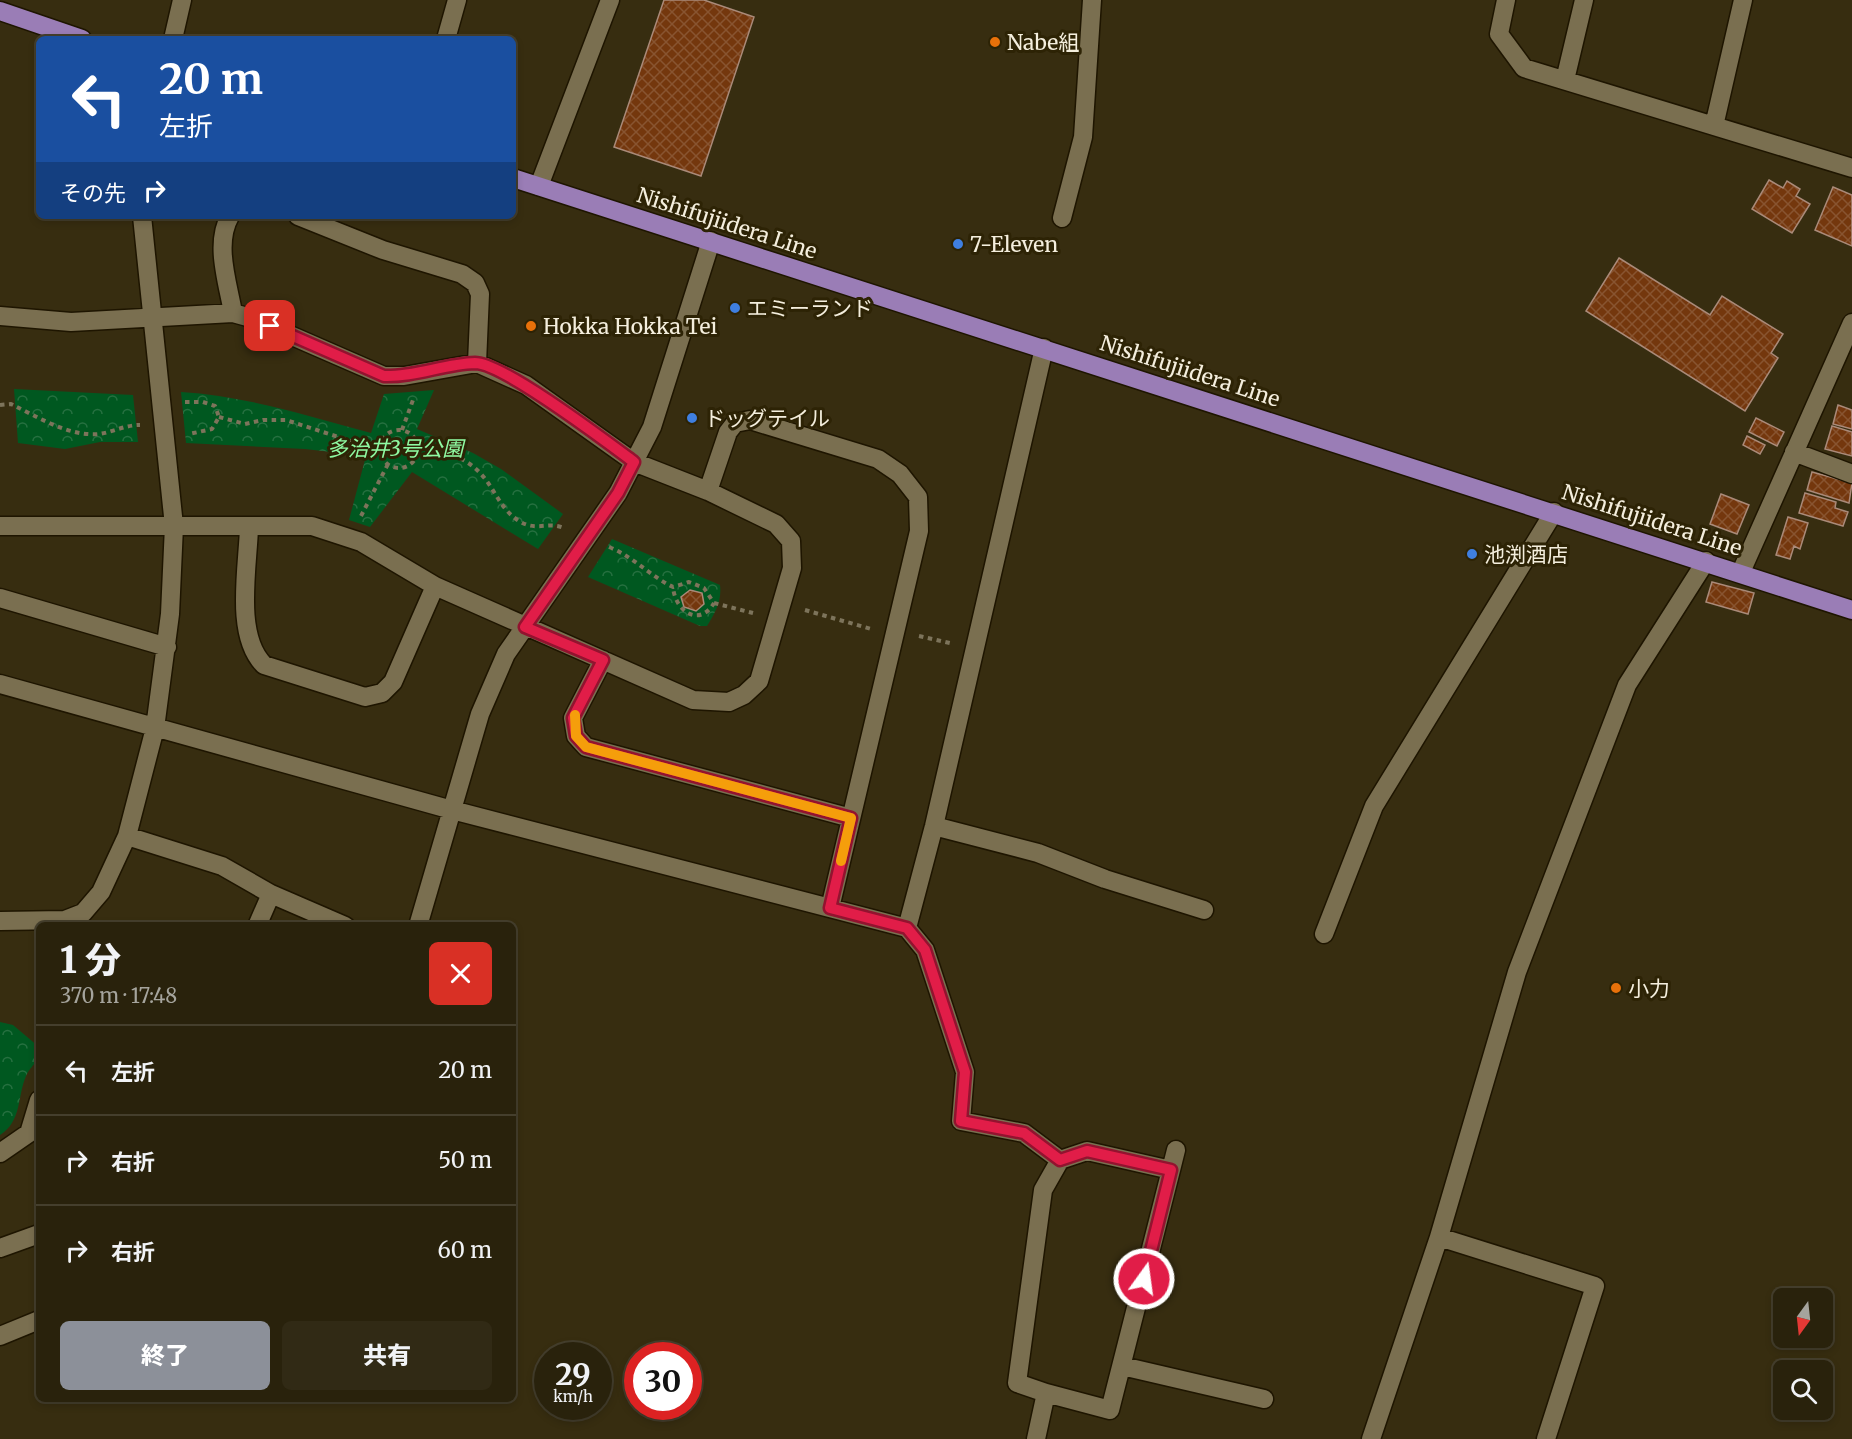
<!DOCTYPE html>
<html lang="ja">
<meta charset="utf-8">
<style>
:root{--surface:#29220c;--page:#312a15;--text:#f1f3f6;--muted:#a5a49d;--line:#453f2d;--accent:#8c9099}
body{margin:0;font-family:Merriweather,"Noto Sans JP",serif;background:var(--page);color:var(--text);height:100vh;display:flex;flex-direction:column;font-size:22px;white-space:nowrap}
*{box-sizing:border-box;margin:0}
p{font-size:20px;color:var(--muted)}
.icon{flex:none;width:33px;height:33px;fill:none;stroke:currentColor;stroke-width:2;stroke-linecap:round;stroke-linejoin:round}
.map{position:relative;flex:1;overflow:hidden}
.drawer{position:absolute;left:36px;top:922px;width:480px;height:480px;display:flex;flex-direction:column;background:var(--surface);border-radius:9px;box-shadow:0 3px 9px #0003,0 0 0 2px var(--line)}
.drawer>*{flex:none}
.top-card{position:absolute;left:36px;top:36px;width:480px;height:183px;border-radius:9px;box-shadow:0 3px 9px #0003,0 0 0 2px var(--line);background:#1a4fa0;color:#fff;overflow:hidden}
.needle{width:39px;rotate:195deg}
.fabs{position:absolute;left:1773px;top:1288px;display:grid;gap:12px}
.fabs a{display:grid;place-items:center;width:60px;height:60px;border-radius:9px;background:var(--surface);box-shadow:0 3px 9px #0003,0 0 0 2px var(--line);font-size:30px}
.speed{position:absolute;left:534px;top:1342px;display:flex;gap:12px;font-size:30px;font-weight:700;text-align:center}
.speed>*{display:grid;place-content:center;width:78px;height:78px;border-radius:50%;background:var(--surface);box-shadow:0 3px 9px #0003,0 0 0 2px var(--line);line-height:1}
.speed small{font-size:15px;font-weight:400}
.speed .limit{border:9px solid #d22;background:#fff;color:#111}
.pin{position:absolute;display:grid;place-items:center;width:51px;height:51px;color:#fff;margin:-26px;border-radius:12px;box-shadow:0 3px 9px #0006}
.me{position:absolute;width:66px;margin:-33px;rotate:14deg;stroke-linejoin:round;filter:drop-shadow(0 0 4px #0008)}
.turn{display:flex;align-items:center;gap:21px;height:126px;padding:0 24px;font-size:27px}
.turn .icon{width:78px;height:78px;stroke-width:2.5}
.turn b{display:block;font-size:42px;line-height:51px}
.then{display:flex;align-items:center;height:57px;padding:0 24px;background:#0003;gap:12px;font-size:22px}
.round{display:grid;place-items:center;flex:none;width:63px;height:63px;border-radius:9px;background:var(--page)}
.overview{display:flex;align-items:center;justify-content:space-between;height:102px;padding:0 24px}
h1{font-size:36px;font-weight:800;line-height:45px}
.button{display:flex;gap:12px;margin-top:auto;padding:12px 24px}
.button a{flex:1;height:69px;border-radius:9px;background:var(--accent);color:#fff;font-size:24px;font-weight:800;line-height:69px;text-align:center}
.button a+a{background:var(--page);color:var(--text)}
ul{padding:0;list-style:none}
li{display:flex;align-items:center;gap:18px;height:90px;padding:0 24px;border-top:2px solid var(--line)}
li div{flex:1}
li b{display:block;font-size:22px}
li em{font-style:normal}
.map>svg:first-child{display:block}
.park{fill:url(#park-crowns)}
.building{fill:url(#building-cross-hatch);stroke:#aa8a79;stroke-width:1.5}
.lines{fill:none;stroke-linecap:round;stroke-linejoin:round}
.minor-casing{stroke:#1e1500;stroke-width:21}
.major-casing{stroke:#1e1500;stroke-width:21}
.path{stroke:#7d745b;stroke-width:4;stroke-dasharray:4.5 4.5;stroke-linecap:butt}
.minor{stroke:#7a6f50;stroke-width:18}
.major{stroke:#9a7db6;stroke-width:18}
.route-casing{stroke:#92132f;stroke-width:15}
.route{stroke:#e11d48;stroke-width:10}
.slow{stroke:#f59e0b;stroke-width:10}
.food-dot{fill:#e8710a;stroke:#2d2305;stroke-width:2}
.shop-dot{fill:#3f7fe0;stroke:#2d2305;stroke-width:2}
.labels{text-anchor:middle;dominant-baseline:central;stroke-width:6;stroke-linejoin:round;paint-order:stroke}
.poi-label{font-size:21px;fill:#f4eedd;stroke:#2d2305;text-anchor:start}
.street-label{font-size:21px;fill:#f4eedd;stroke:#2d2305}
.park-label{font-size:21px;font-style:italic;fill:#8ffaa2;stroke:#2d2305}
</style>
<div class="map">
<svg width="1852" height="1439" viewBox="0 0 1852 1439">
<defs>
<pattern id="park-crowns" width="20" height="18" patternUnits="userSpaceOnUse" patternTransform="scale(1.5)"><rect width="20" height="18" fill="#005820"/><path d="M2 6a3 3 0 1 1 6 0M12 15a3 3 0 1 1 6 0" fill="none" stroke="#267040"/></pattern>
<pattern id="building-cross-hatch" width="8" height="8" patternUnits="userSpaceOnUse" patternTransform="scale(1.5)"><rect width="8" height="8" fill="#74370d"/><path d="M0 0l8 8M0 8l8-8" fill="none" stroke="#885430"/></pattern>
</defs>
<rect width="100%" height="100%" fill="#372d10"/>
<!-- park -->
<path class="park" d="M14 389 133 395 138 442H100L65 449 18 443Z
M434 390 417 429 473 453 501 469 563 514 538 549 412 472 370 527 349 520 366 456 305 449 186 443 181 392C246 396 308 416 371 433L384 394Z
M612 539 720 585C722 601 715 613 707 626H700L588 577Z
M0 1022 13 1025 39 1047C39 1065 32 1063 26 1076 17 1097 22 1121 0 1135Z"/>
<!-- building -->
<path class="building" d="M664 0H704L754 17 701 176 614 147Z
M1769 180 1783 188 1787 181 1800 189 1796 196 1810 204 1792 233 1752 209Z
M1833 187 1852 195V246L1815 230Z
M1619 258 1710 315 1722 296 1783 334 1771 353 1778 358 1745 411 1586 311Z
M1838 405 1852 410V429L1833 424Z
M1756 418 1784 432 1777 446 1749 432Z
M1832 426 1852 432V456L1825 449Z
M1747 436 1765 445 1760 454 1743 445Z
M1812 472 1852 483 1849 503 1807 490Z
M1805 493 1836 502 1835 508 1848 512 1843 526 1799 513Z
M1721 494 1749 505 1737 534 1710 524Z
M1788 517 1808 523 1800 549 1794 546 1790 559 1776 555Z
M1712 582 1754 593 1748 614 1706 602Z
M690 590 702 593 704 604 696 611 684 607 681 597Z"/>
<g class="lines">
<defs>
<path id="minor" d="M1506 0 1499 34 1524 68 1852 168
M173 39 182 0
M446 39 457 0
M1565 80 1584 0
M1714 126 1743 0
M539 186 610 0
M230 216C214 244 228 283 233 313
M298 216 383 250 462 274 475 283 480 294 477 363
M1062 218 1083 137 1092 0
M0 316 71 322 233 313 251 318 384 376H404L477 363 526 385 634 462 708 491 776 524 791 541 792 568 759 681 744 695 729 702 693 700 435 586 361 542 312 526H0
M1794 452 1852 474
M708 491 728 432 735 423 750 420 878 459 900 474 918 497 919 531 830 908
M249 527C248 567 234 635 264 665L365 697 382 693 393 682 435 586
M1741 572 1852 323
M0 598 167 647
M603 660 573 718 576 736 586 747 851 818
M0 684 452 810 907 928 934 826 1044 348
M934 826 1038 853 1105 879 1204 910
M127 836 222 866 271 894 345 926
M0 921 65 920 83 913 101 892 127 836 155 728 170 614 174 526 142 216
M257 926 271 894
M418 926 480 714 506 654 618 493 652 427 711 241
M907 928 925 950 965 1072 961 1121 1024 1133 1060 1160 1043 1190 1017 1383 1046 1393 1036 1439
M1324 934 1374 806 1554 512
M0 1153 29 1133 39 1100
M1171 1170 1176 1150
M1439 1237 1595 1286 1546 1439
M0 1248 39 1234
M0 1336 39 1320
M1122 1366 1264 1399
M1046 1393 1110 1410 1171 1170 1087 1151 1060 1160
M1371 1439 1439 1237 1517 972 1627 685 1706 561"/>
<path id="major" d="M0 11 82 39
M513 178 1852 610"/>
</defs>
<!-- minor casing -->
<use href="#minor" class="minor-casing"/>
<!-- major casing -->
<use href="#major" class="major-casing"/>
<!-- path -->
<path class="path" d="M185 402H203L215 406 219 417 212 429 189 434
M0 405 11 404C36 416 69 437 99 434 113 432 125 425 140 425
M219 417 245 424 263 420H286L360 444 381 443
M402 430 413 400
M380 449a19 19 0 1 1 38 0a19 19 0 1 1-38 0Z
M417 448C440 449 465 456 481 474 495 489 500 509 519 521 536 532 548 521 564 528
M361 516 388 464
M609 547C634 557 650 576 673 587L689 582 704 588 714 603C699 628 675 611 673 587
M714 603 753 613
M805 610 871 629
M919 636 950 643"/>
<!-- minor -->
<use href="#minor" class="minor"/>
<!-- major -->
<use href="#major" class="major"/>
</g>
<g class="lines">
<defs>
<path id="route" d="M270 326 384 376C415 377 444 364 475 363 503 363 607 442 634 462L618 493 525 627 603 660 573 718 576 736 586 747 851 818 830 908 907 928 925 950 965 1072 961 1121 1024 1133 1060 1160 1087 1151 1171 1170 1144 1279"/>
</defs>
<!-- route casing -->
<use href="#route" class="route-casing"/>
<!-- route -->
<use href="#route" class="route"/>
<!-- slow -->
<path class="slow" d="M575 715 576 736 586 747 851 818 841 861"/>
</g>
<!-- markers -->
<g class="food-dot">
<circle cx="995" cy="42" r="6"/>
<circle cx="531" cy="326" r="6"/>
<circle cx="1616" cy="988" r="6"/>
</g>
<g class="shop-dot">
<circle cx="958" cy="244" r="6"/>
<circle cx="735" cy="308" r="6"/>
<circle cx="692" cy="418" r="6"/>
<circle cx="1472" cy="554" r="6"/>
</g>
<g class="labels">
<!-- poi labels -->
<g class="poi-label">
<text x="1007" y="42">Nabe組</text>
<text x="970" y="244">7-Eleven</text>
<text x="747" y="308">エミーランド</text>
<text x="543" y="326">Hokka Hokka Tei</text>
<text x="704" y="418">ドッグテイル</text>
<text x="1484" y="554">池渕酒店</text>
<text x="1628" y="988">小力</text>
</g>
<!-- street labels -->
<g class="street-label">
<text transform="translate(727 223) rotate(18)">Nishifujiidera Line</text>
<text transform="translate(1190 371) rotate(18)">Nishifujiidera Line</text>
<text transform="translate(1652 520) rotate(18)">Nishifujiidera Line</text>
</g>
<!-- park labels -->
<g class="park-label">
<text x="395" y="448">多治井3号公園</text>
</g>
</g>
</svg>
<div class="fabs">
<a><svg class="needle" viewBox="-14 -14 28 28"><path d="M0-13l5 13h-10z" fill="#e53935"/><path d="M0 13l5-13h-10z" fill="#a5a49d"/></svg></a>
<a><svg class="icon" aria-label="search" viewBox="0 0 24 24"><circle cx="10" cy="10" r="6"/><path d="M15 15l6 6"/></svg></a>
</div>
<div class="speed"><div>29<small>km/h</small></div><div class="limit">30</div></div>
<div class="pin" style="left:270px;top:326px;background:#d93025"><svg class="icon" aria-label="arrive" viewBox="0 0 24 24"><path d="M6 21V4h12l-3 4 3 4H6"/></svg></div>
<svg class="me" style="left:1144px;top:1279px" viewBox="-20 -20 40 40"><circle r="17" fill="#e11d48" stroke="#fff" stroke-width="3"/><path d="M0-11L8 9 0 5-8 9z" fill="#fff"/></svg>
<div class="top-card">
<div class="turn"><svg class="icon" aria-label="left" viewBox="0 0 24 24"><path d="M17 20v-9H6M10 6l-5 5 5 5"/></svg><div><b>20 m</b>左折</div></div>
<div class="then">その先<svg class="icon" aria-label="right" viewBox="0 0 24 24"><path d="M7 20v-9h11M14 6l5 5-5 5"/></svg></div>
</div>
<section class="drawer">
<div class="overview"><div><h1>1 分</h1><p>370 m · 17:48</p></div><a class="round" style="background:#d93025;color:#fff"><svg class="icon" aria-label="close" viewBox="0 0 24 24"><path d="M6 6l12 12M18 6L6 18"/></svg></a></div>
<ul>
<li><svg class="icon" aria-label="left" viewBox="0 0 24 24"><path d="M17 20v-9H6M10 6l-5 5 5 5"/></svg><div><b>左折</b></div><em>20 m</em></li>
<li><svg class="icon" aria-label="right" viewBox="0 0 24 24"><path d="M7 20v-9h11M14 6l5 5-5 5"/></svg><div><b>右折</b></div><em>50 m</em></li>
<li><svg class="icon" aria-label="right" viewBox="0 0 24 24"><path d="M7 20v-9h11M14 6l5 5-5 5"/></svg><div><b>右折</b></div><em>60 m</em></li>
</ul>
<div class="button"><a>終了</a><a>共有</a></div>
</section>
</div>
